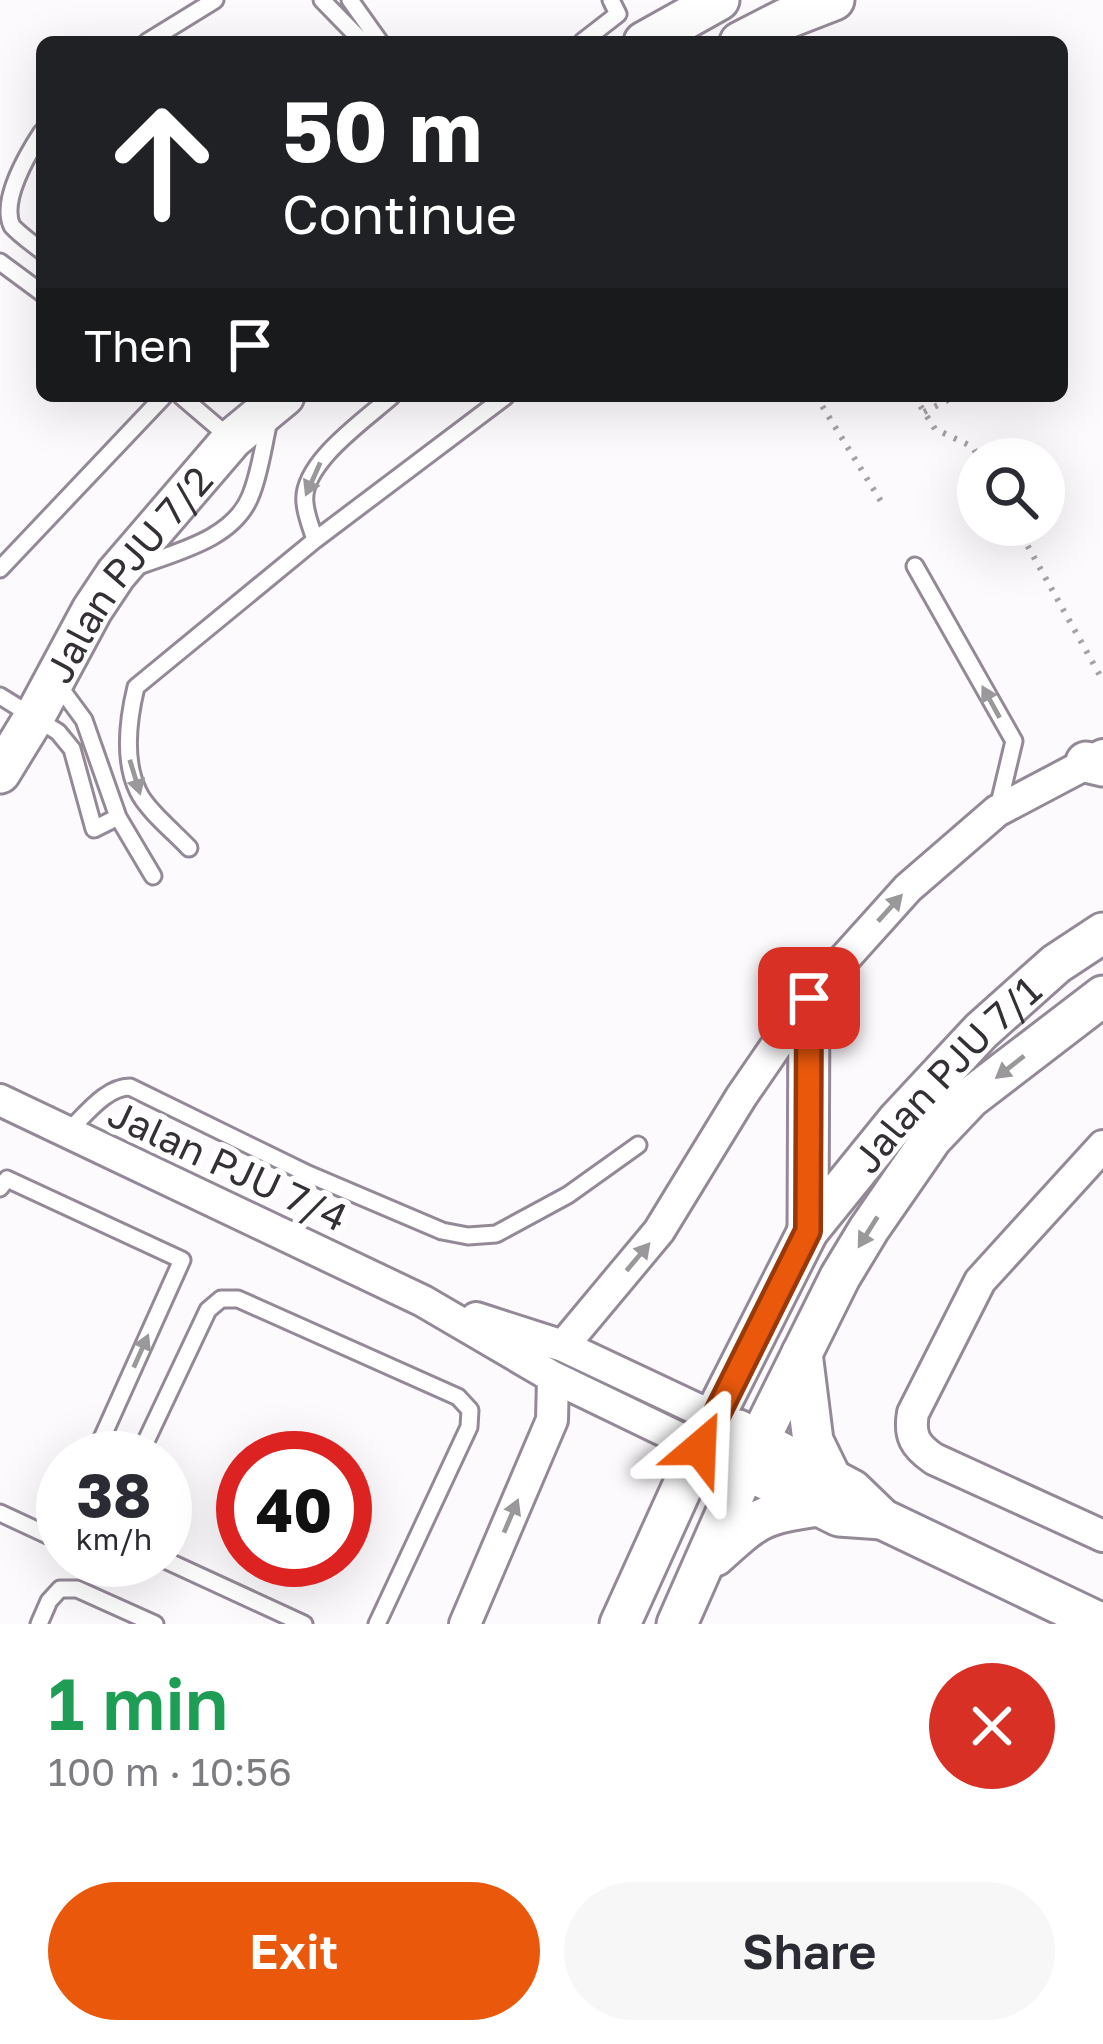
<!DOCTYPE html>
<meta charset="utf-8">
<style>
:root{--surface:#fff;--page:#f7f7f7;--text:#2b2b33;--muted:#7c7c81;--accent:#ea580c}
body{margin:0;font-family:"Golos Text",sans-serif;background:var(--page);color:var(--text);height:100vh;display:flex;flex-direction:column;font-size:45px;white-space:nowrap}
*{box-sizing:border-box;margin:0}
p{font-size:39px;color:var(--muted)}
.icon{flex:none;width:66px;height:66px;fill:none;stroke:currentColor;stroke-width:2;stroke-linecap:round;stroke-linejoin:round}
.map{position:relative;height:1624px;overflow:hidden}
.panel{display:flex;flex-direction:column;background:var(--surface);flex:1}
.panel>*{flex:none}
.top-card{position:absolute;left:36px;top:36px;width:1032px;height:366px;border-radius:18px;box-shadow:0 12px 48px #0002;background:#202124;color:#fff;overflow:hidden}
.tools{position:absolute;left:957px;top:438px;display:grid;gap:24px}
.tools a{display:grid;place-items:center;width:108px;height:108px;border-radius:50%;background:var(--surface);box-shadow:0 12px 48px #0002;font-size:60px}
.speed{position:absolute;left:36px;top:1431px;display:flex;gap:24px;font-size:60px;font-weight:700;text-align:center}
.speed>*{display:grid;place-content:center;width:156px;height:156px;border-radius:50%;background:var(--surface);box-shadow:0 12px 48px #0002;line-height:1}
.speed small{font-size:30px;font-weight:400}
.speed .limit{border:18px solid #d22;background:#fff;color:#111}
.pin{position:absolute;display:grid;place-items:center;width:102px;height:102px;color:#fff;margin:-51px;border-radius:24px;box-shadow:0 6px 18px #0006}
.me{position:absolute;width:132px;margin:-66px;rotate:26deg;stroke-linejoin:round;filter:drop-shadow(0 0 9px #0008)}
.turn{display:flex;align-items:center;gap:42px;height:252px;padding:0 48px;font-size:54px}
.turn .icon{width:156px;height:156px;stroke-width:2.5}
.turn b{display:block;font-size:84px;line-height:102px}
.then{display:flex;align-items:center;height:114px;padding:0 48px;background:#0003;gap:24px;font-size:45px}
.round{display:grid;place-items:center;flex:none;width:126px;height:126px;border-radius:63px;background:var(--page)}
.headline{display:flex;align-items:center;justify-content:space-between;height:204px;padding:0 48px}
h1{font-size:72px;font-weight:600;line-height:90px;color:#1e9e55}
.action{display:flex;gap:24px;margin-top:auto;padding:24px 48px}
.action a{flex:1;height:138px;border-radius:72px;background:var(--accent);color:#fff;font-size:48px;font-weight:600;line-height:138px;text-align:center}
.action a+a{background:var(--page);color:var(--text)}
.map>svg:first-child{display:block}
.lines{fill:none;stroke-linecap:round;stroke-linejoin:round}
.service-casing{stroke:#948997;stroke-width:21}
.minor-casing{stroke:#948997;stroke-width:36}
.tertiary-casing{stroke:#948997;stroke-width:45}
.path{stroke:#a5a1a6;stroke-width:6;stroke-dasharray:3 9;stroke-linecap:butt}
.service{stroke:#fff;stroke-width:15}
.minor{stroke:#fff;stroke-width:30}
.tertiary{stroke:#fff;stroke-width:39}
.oneway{fill:#9a989a}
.route-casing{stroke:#983908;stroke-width:30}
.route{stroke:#ea580c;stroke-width:21}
.labels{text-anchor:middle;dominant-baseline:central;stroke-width:12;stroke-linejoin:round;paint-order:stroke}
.street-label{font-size:39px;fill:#343036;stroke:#fff}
</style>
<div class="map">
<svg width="1103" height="1624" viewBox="0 0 1103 1624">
<rect width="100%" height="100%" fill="#fdfafd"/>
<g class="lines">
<defs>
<path id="service" d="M322 0 363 42
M350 0 380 42
M147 42 215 0
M582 42 618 14 611 0
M42 132C27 155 0 201 12 226 20 235 32 243 42 251
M0 262 42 293
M181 396 229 437
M315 540 506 396
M915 566 1014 741 998 808
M136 567C175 552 232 540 250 497 260 474 263 446 269 421
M0 569 164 396
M56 682 84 720 118 817 153 876
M0 696 58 732 72 749 94 829 118 817
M189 848C174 832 146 809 138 791 123 760 128 720 136 687L315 540C312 529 306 516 305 503 300 464 365 420 392 396
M67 1132C85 1116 105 1087 130 1087L308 1174 442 1231 468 1236 496 1234 568 1195 638 1145
M0 1188 7 1179 182 1260 93 1458
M138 1458 208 1310 221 1299H238L458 1397 470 1410 469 1427 377 1624
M0 1513 56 1539 63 1523
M165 1560 304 1624
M39 1624 49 1601 60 1589H77L155 1624"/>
<path id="minor" d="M0 1100 423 1301 551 1376 700 1448
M1103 1146 980 1281 913 1413C909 1436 915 1446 934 1459L1103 1536
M476 1318 563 1346 714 1417
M563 1346 659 1231 741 1097 809 998 908 888 997 811 1103 755
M465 1624 552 1420 553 1378"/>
<g id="tertiary">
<path d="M644 42 719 0"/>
<path d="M740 42 785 19 834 0"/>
<path d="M1086 762 1103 766"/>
<path id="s1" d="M0 773 35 716 92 610 116 574 232 439 284 396"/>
<path d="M808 1231 809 998"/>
<path d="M802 1353 813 1441 832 1480"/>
<path d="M738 1430 852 1490 882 1519 1102 1624"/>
<path d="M721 1457 839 1516 882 1519"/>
<path d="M715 1556C758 1517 761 1514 819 1506"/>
<path id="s2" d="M620 1624 714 1417 808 1231 898 1120 981 1031 1056 964 1103 933"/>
<path d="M677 1624 752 1454 840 1277 869 1229 932 1138 970 1098 1103 996"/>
</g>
</defs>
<!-- service casing -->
<use href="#service" class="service-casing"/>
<!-- minor casing -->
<use href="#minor" class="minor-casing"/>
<!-- tertiary casing -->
<use href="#tertiary" class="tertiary-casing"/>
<!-- path -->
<path class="path" d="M816 396 882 503
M914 396 935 429 973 447 979 459
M924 412 956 396
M1016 525 1103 681"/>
<!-- service -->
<use href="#service" class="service"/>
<!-- minor -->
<use href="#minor" class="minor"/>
<!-- tertiary -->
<use href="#tertiary" class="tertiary"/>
</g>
<!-- one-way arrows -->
<defs><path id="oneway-solid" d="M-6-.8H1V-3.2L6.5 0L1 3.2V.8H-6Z" transform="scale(3)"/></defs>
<g class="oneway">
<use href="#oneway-solid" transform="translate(313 479) rotate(114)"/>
<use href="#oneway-solid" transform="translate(991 702) rotate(-119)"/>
<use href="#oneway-solid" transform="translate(135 777) rotate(73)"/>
<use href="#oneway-solid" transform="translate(890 908) rotate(-48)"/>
<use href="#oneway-solid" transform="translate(1010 1067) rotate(142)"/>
<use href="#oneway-solid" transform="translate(868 1232) rotate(122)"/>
<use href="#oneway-solid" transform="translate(638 1257) rotate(-50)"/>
<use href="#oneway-solid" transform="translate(141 1351) rotate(-66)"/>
<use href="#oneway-solid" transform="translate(511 1516) rotate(-67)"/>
</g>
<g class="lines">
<defs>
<path id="route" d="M700 1448 808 1231 809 998"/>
</defs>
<!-- route casing -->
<use href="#route" class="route-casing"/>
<!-- route -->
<use href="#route" class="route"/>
</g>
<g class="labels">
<!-- street labels -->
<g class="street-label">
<text stroke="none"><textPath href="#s1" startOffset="237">Jalan PJU 7/2</textPath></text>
<text stroke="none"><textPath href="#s2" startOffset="645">Jalan PJU 7/1</textPath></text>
<text transform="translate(228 1165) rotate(25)">Jalan PJU 7/4</text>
</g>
</g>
</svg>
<div class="tools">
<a><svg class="icon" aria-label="search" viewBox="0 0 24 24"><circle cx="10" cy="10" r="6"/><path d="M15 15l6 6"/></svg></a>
</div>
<div class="speed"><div>38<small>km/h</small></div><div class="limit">40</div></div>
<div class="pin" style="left:809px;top:998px;background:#d93025"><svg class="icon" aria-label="arrive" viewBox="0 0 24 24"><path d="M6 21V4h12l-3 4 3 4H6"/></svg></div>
<svg class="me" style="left:700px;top:1448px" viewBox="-20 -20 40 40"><path d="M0-17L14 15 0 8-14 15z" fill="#ea580c" stroke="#fff" stroke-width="4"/></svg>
<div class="top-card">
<div class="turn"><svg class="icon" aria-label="ahead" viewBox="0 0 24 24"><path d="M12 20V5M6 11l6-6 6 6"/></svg><div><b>50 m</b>Continue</div></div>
<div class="then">Then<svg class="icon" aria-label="arrive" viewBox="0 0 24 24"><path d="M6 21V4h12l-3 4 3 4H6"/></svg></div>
</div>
</div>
<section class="panel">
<div class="headline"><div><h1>1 min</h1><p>100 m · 10:56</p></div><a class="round" style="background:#d93025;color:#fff"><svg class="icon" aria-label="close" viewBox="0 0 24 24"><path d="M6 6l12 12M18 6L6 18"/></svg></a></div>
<div class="action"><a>Exit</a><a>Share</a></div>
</section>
